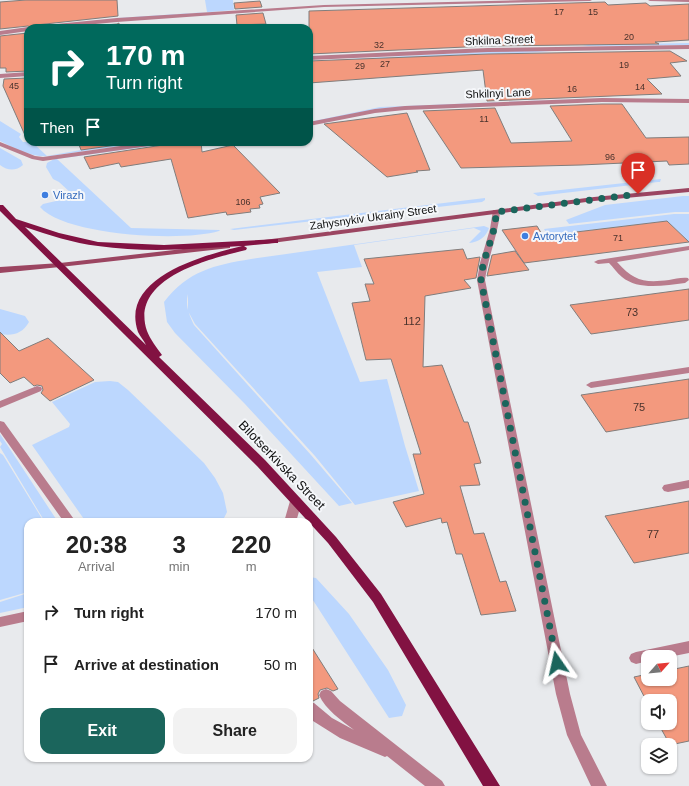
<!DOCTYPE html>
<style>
:root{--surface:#fff;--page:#f2f2f2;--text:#222;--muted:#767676;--accent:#1b655c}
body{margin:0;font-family:Arial,sans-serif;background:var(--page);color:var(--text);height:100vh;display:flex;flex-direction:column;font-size:15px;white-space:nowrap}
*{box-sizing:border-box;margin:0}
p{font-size:13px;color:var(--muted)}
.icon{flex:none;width:22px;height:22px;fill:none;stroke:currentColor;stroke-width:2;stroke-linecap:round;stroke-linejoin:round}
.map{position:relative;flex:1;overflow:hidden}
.drawer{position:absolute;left:24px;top:518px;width:289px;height:244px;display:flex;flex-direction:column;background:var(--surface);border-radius:12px;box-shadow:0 1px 3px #0004}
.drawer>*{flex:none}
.banner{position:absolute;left:24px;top:24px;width:289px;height:122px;border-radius:12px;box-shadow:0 1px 3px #0004;background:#00695c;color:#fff;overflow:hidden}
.needle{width:26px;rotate:63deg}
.tools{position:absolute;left:641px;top:650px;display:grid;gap:8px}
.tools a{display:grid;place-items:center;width:36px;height:36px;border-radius:8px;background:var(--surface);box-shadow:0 1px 3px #0004;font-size:20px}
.pin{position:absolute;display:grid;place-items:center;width:34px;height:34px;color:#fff;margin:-41px -17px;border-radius:50% 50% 50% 0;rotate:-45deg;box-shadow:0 0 4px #0007}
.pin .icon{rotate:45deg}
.me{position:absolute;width:44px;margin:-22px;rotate:349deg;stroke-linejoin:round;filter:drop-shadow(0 0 3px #0008)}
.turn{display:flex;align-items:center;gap:14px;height:84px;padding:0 16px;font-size:18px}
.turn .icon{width:52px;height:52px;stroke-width:2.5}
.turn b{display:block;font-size:28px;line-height:34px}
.then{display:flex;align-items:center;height:38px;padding:0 16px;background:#0003;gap:8px;font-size:15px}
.eta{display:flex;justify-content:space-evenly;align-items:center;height:68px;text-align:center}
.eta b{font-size:24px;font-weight:700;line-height:28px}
.cta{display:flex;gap:8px;margin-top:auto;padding:8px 16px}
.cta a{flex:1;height:46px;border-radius:12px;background:var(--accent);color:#fff;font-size:16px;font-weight:700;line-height:46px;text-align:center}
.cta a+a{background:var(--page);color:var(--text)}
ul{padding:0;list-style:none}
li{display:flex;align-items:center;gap:12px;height:52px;padding:0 16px}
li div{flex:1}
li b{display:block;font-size:15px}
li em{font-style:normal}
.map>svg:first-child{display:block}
.green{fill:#bcd7fe}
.building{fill:#f3997e;stroke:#807d7c}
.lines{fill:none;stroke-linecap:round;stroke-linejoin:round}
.lane{fill:#b97c8d;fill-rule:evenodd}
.street{fill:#b97c8d;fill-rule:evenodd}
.secondary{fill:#9b4561;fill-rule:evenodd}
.primary{fill:#821242;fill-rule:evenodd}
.route{stroke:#1b655c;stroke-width:7;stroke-dasharray:0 12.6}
.shop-dot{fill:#3f7fe0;stroke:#f5f7fa;stroke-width:1.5}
.labels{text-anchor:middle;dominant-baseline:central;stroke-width:4;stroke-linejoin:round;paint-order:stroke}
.far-number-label{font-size:9px;fill:#48322c}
.far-street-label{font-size:11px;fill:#0f1010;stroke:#f5f7fa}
.far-shop-label{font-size:11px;fill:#366cbe;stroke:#f5f7fa;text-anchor:start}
.number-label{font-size:11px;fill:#48322c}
.street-label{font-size:13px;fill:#0f1010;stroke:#f5f7fa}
</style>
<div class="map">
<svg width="689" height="786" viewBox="0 0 689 786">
<rect width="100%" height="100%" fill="#e8eaed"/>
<!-- green -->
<path class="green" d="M205 0H233L234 10 124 19 118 18 207 12Z
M689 43V45L588 46 582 45Z
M504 51H536L551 52 309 61Z
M598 98 387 108 309 123V122L380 107Z
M0 121 21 134 19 137 23 142H32L47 156 98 147 147 142 51 156C32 158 16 149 0 141Z
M168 142H180L57 159 131 228 220 230 219 231C184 242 65 236 40 207L43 204 69 198 72 196V194L59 182 53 179 46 167 47 163 56 158Z
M0 148 21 160 23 165C16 171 8 171 0 165Z
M661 179 660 182H658L538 196 533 193Z
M683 196H689V212H675L569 224 566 220 605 205Z
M485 198V200L482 202 234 230 230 229Z
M674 214H689V242L667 221 548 235 544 229Z
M484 226 489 228C486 237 479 242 469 243L481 231 474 228 354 245 362 267 317 272 360 382 387 379 405 446 419 491 355 505 315 456 195 324 188 311V294C185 306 189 314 194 325L311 455 352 503 339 506 245 404 175 333 167 322 164 302C188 271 214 265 251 259Z
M0 309 25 316 29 322C22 334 13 336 0 334Z
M110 381 118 382 128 390 204 463 215 478 223 493 227 512 222 522H86L32 445 69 427 70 424 52 402 95 382Z
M0 434 8 446 58 522H45L0 447 2 444 0 441Z
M0 453 3 455 44 522H28V592L0 600Z
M309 577 316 578 349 614 388 670 406 705 402 716 389 718 309 594Z
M28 593V607L0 613V602Z"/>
<!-- building -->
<path class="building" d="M26 0H117L118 16 36 25 32 28 28 26 0 29V2Z
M260 1 262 7 235 9 234 3Z
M605 2 608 5 646 3 650 6 689 4V40L655 42 659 44 488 46 309 54V11Z
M263 13 266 24 237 25 236 15Z
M119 23V28H68L117 24Z
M28 33V71L6 72V68H0V36Z
M670 51 687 61 670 63 681 76 647 79 662 94 487 101 483 70 309 83V61L488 54Z
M28 78V142L3 86 4 79Z
M602 104H622L646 138 689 137V164L669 165 667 161 581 165 461 168 423 111 495 108 511 143 572 141 550 106Z
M407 113 430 170 416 171 418 172 387 177 324 124Z
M78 142H138L81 150Z
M167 142H201L202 152 233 145 280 193 260 197 263 204 259 205 260 208 250 209 251 212 227 215 226 212 188 218 171 159 121 167 119 163 90 169 84 157 163 145Z
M667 221 689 242 524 263 502 230 537 226 543 236Z
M463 249 467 259 480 257 476 278 464 280 471 288 425 296 423 367 442 365 464 422H468L481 463 474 464 480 485 460 486 474 534 484 533 500 582 506 581 516 611 481 615 462 554H456L447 522 442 523 441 518 406 527 393 502 424 494 413 454H421L391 359 366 360 352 303 370 301 365 284H374L364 259Z
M515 251 529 270 487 276 492 255Z
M689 289V320L591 334 570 305Z
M0 332 19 351 48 338 94 380 50 401 41 393 43 390 42 386 37 385 34 386 24 377 10 383 0 373Z
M689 379V418L606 432 581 395Z
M689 501V553L634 563 605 516Z
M309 643 338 689 333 691 327 688 320 690 318 694 319 698 313 701H309Z
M689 666V741L670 745 658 723H670V701H648V704L634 677 648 674V679H670V670Z"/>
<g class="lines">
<!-- lane -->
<path class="lane" d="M689 246V250L617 262C634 281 644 283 669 280 675 279 682 277 688 278L689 280 685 283C665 285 639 291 622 277 617 273 613 267 609 263L598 264 594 262 598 260Z
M689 367V373L591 388 586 385 591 382Z
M37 386 41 387 42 389 41 391 0 408V401Z
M0 421 4 422 76 522H64L0 432Z
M689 480V488L668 492 664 491 662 488 664 485Z
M296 497 300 498 302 501 296 522H284L290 501 292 498Z
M689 641V653L669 657H648V661L636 664 631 662 629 658 631 654 636 652Z
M326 689 331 691 340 701 442 781 445 786H425L387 756 385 757 340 738 313 721 309 717V702L314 703 332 718 354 730C341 720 326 710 319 695L321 691Z"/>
<!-- street -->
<path class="street" d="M526 0H592L590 1 324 7 117 22 52 28H33L36 26 117 18 324 5Z
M648 0H689V2L650 1Z
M28 27 30 28H28V31L0 35V31Z
M689 45V49L488 52 309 60V56L488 48Z
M28 72V76L0 78V74Z
M602 98 689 99V103L602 102 405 110 375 113 309 126V122L375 109 405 106Z
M0 142 35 156 43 157 149 142H166L163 144 43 161 32 159 0 146Z
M493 210H496L500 212C498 235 488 257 485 280L570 694 581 735 607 786H591L567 735 556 694 477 280 480 263 490 229Z
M28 611V621L0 627V617Z"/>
<!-- secondary -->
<path class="secondary" d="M689 188V192L594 201 264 244 260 242 264 240 594 197Z
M227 244H230V248L60 267 0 273V267L60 263Z"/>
<!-- primary -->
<path class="primary" d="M0 205H3L16 219 59 233 98 242 164 245 278 239V243H275L244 246 247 248 246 250C209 259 129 278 147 331 150 339 157 348 162 355L159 357 265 460 336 537 381 594 500 786H483L373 602 328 543 257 466 0 211ZM25 227C49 235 73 243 98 246 146 253 194 249 242 246 205 255 119 277 138 332 140 336 144 341 146 345Z"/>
</g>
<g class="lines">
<!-- route -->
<path class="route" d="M557 663 481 280C482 256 496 236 496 212L638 194"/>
</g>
<!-- markers -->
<g class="shop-dot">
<circle cx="45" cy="195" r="4"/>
<circle cx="525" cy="236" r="4"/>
</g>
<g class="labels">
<!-- far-number labels -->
<g class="far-number-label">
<text x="559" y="12">17</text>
<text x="593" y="12">15</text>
<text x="629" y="37">20</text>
<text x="379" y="45">32</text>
<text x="385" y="64">27</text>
<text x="624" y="65">19</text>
<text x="360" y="66">29</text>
<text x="14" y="86">45</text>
<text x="640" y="87">14</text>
<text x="572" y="89">16</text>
<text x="484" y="119">11</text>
<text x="610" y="157">96</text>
<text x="243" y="202">106</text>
<text x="618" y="238">71</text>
</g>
<!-- far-street labels -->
<g class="far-street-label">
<text transform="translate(499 40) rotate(-2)">Shkilna Street</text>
<text transform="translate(498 93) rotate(-2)">Shkilnyi Lane</text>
<text transform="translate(373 217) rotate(-8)">Zahysnykiv Ukrainy Street</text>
</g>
<!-- far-shop labels -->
<g class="far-shop-label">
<text x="53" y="195">Virazh</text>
<text x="533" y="236">Avtorytet</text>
</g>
<!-- number labels -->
<g class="number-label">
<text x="632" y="312">73</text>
<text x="412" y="321">112</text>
<text x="639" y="407">75</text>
<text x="653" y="534">77</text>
</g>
<!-- street labels -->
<g class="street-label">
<text transform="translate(282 465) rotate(46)">Bilotserkivska Street</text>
</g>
</g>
</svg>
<div class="tools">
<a><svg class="needle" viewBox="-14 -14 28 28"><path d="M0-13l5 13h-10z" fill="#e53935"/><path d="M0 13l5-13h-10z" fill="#767676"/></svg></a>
<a><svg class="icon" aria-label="sound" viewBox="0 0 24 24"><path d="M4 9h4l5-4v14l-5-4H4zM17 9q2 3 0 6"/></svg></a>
<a><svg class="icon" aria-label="layers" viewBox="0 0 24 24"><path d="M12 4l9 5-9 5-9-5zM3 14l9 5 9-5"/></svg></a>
</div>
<div class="pin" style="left:638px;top:194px;background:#d93025"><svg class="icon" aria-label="arrive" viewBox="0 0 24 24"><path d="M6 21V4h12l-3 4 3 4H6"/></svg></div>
<svg class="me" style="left:557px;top:663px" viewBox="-20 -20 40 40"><path d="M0-17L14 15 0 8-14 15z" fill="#1b655c" stroke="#fff" stroke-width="4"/></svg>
<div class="banner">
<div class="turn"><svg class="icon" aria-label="right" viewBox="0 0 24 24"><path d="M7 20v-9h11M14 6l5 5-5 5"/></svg><div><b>170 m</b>Turn right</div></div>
<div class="then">Then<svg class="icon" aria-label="arrive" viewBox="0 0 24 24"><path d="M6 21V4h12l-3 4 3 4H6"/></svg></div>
</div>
<section class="drawer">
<div class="eta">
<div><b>20:38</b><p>Arrival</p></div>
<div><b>3</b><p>min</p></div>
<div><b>220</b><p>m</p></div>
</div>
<ul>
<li><svg class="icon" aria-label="right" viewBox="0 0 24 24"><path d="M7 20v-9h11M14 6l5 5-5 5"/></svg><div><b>Turn right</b></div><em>170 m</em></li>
<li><svg class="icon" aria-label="arrive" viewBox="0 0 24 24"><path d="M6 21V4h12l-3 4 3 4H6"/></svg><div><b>Arrive at destination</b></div><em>50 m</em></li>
</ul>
<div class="cta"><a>Exit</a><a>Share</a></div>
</section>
</div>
